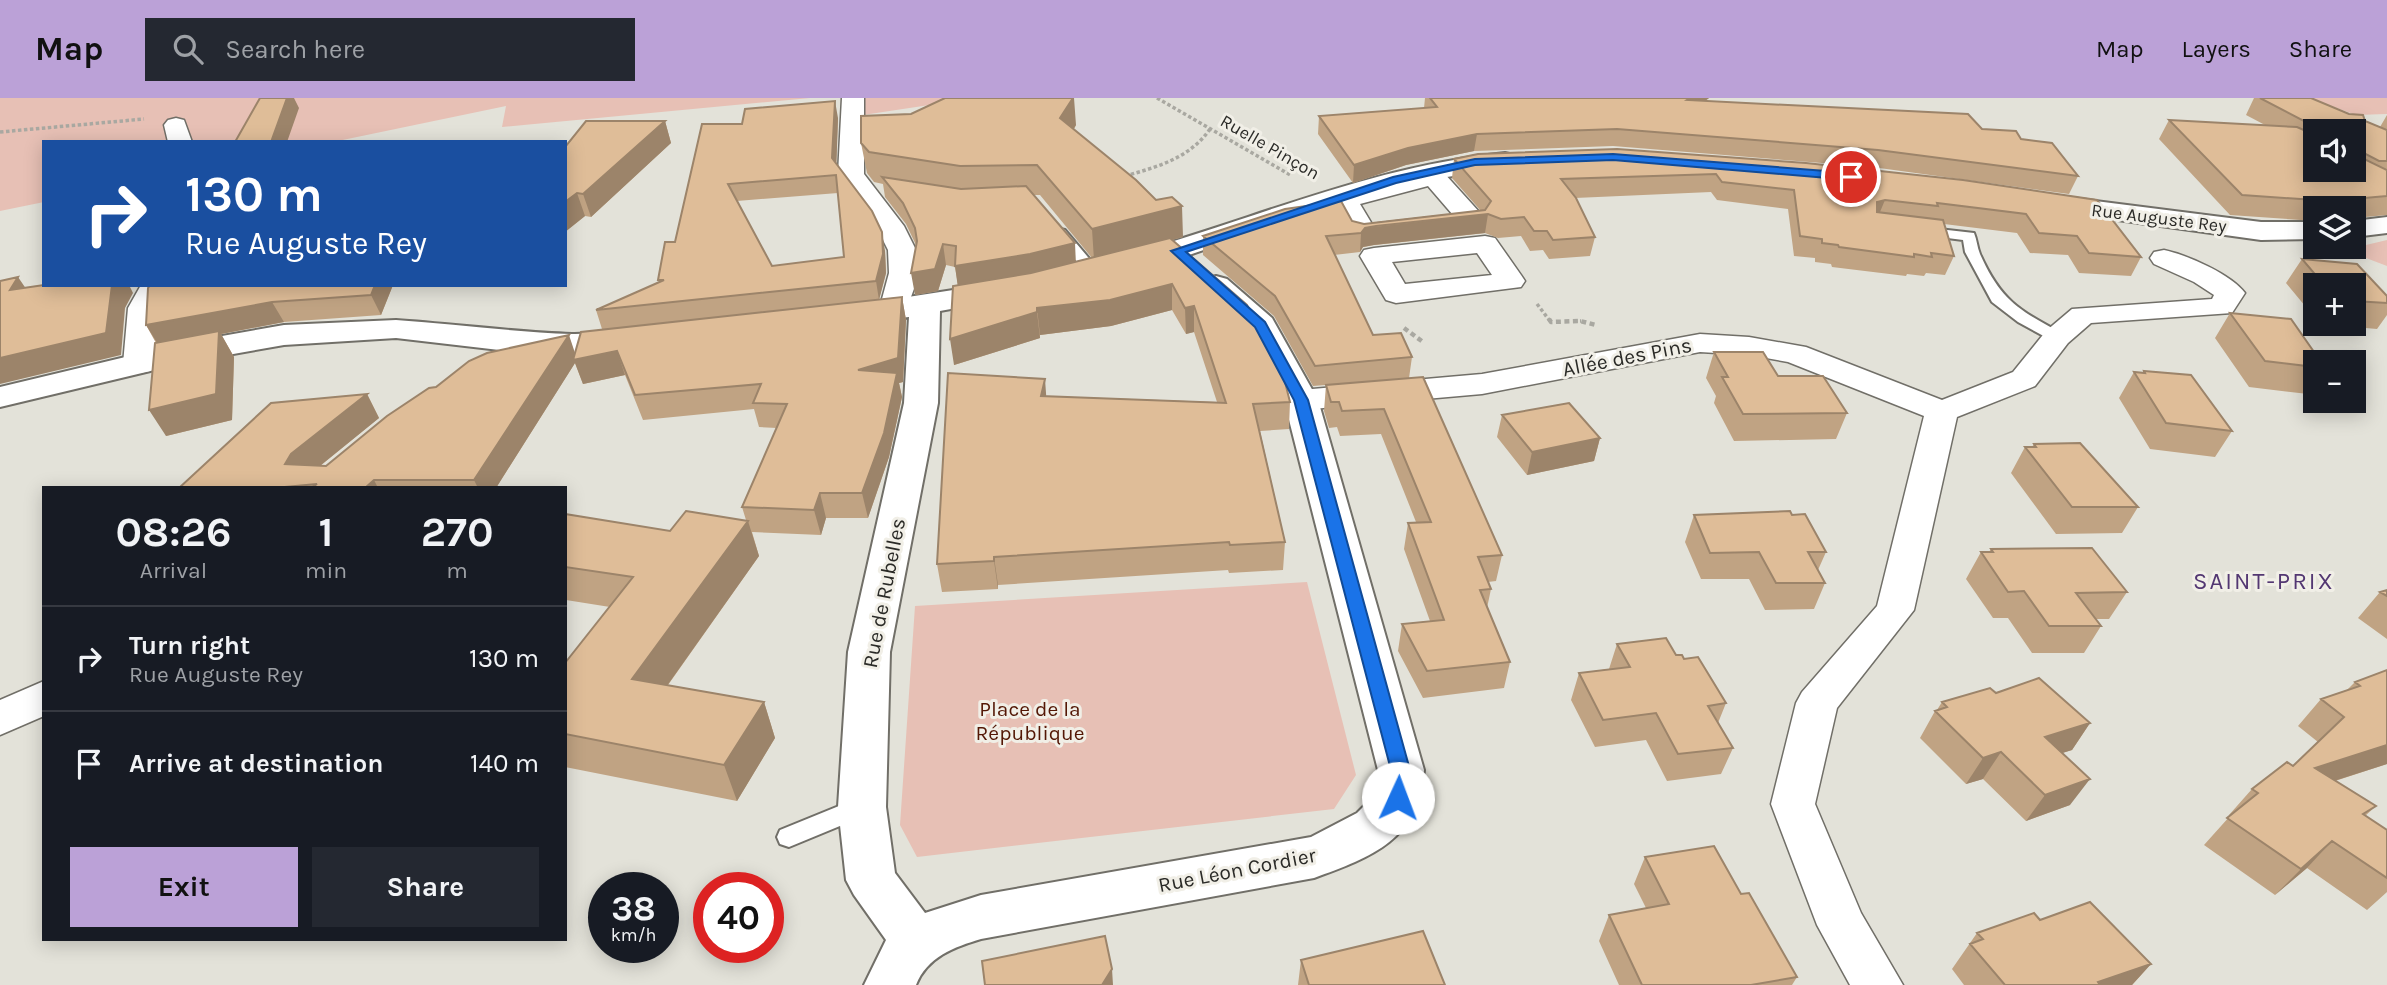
<!DOCTYPE html>
<meta charset="utf-8">
<style>
:root{--surface:#171b24;--page:#242831;--text:#f1f3f6;--muted:#9ea1a6;--line:#363941;--accent:#bba1d7}
body{margin:0;font-family:Karla,sans-serif;background:var(--page);color:var(--text);height:100vh;display:flex;flex-direction:column;font-size:26px;white-space:nowrap}
*{box-sizing:border-box;margin:0}
p{font-size:23px;color:var(--muted)}
.icon{flex:none;width:38px;height:38px;fill:none;stroke:currentColor;stroke-width:2;stroke-linecap:round;stroke-linejoin:round}
.map{position:relative;flex:1;overflow:hidden}
.drawer{position:absolute;left:42px;top:388px;width:525px;height:455px;display:flex;flex-direction:column;background:var(--surface);border-radius:0px;box-shadow:0 4px 18px #0003}
.drawer>*{flex:none}
.banner{position:absolute;left:42px;top:42px;width:525px;height:147px;border-radius:0px;box-shadow:0 4px 18px #0003;background:#1a4fa0;color:#fff;overflow:hidden}
.fabs{position:absolute;left:2303px;top:21px;display:grid;gap:14px}
.fabs a{display:grid;place-items:center;width:63px;height:63px;border-radius:0px;background:var(--surface);box-shadow:0 4px 18px #0003;font-size:35px}
.speed{position:absolute;left:588px;top:774px;display:flex;gap:14px;font-size:35px;font-weight:700;text-align:center}
.speed>*{display:grid;place-content:center;width:91px;height:91px;border-radius:50%;background:var(--surface);box-shadow:0 4px 18px #0003;line-height:1}
.speed small{font-size:18px;font-weight:400}
.speed .limit{border:10px solid #d22;background:#fff;color:#111}
.pin{position:absolute;display:grid;place-items:center;width:60px;height:60px;color:#fff;margin:-30px;border:4px solid #fff;border-radius:50%;box-shadow:0 2px 7px #0007}
.me{position:absolute;width:77px;margin:-38px;rotate:2deg;stroke-linejoin:round;filter:drop-shadow(0 0 5px #0008)}
.turn{display:flex;align-items:center;gap:24px;height:147px;padding:0 28px;font-size:32px}
.turn .icon{width:91px;height:91px;stroke-width:2.5}
.turn b{display:block;font-size:49px;line-height:60px}
.eta{display:flex;justify-content:space-evenly;align-items:center;height:119px;text-align:center}
.eta b{font-size:42px;font-weight:700;line-height:49px}
.button{display:flex;gap:14px;margin-top:auto;padding:14px 28px}
.button a{flex:1;height:80px;border-radius:0px;background:var(--accent);color:#111;font-size:28px;font-weight:700;line-height:80px;text-align:center}
.button a+a{background:var(--page);color:var(--text)}
ul{padding:0;list-style:none}
li{display:flex;align-items:center;gap:21px;height:105px;padding:0 28px;border-top:2px solid var(--line)}
li div{flex:1}
li b{display:block;font-size:26px}
li em{font-style:normal}
header{display:flex;align-items:center;gap:42px;box-sizing:border-box;height:98px;padding:0 35px;background:var(--accent);color:#111}
header strong{font-size:33px}
nav{display:flex;gap:38px;margin-inline-start:auto;font-size:24px}
.search{width:490px;height:63px;background:var(--page);display:flex;align-items:center;gap:18px;box-sizing:border-box;padding:0 24px;border-radius:0px;color:var(--muted);font-size:26px}
.map>svg:first-child{display:block}
.green{fill:#e7c0b5}
.lines{fill:none;stroke-linecap:round;stroke-linejoin:round}
.lane-casing{stroke:#716f68;stroke-width:4}
.street-casing{stroke:#716f68;stroke-width:3}
.secondary-casing{stroke:#716f68;stroke-width:4}
.path-far1{stroke:#a9a8a1;stroke-width:3.5;stroke-dasharray:3.5 2.5;stroke-linecap:butt}
.path{stroke:#a9a8a1;stroke-width:4.5;stroke-dasharray:5 3.5;stroke-linecap:butt}
.lane{fill:#fff;fill-rule:evenodd}
.street{fill:#fff;fill-rule:evenodd}
.secondary{fill:#fff;fill-rule:evenodd}
.wall{fill:#c0a383;fill-rule:evenodd}
.shaded-wall{fill:#9c846a}
.building{fill:#dfbd98;stroke:#9c846a;stroke-width:2;fill-rule:evenodd}
.route{fill:#1a73e8;stroke:#114b97;stroke-width:2}
.labels{text-anchor:middle;dominant-baseline:central;stroke-width:6;stroke-linejoin:round;paint-order:stroke}
.far-street-label{font-size:18px;fill:#2a2a27;stroke:#f1efe7}
.street-label{font-size:21px;fill:#2a2a27;stroke:#f1efe7}
.park-label{font-size:21px;fill:#531705;stroke:#f1efe7}
.quarter-label{font-size:24px;letter-spacing:2px;fill:#533772;stroke:#f1efe7}
</style>
<header>
<strong>Map</strong>
<div class="search"><svg class="icon" aria-label="search" viewBox="0 0 24 24"><circle cx="10" cy="10" r="6"/><path d="M15 15l6 6"/></svg>Search here</div>
<nav><a>Map</a><a>Layers</a><a>Share</a></nav>
</header>
<div class="map">
<svg width="2387" height="887" viewBox="0 0 2387 887">
<rect width="100%" height="100%" fill="#e3e2d9"/>
<!-- green -->
<path class="green" d="M0 0H810L502 29 506 8 333 44H44V104L0 113Z
M863 0H976L863 17Z
M2309 0H2387V16L2356 17Z
M2387 142V168L2345 152Z
M1307 484 1356 677 1334 711 917 759 900 727 915 508Z"/>
<g class="lines">
<defs>
<path id="lane" d="M1921 129 1974 135C1977 142 1977 149 1980 156 2001 203 2019 212 2063 236L2065 239 2063 242H2051L2018 224 1992 204 1965 154 1963 142 1916 136V130Z
M1060 131 1065 132 1098 171 1100 174 1098 177H1088L1055 138V132Z
M861 699 869 702 873 709 869 716 789 749 780 746 777 739 780 732Z"/>
<path id="street" d="M842 0H864V76L904 128 916 152 918 164 915 188 904 218 894 221 884 218 879 212 889 175 888 152 877 130 838 76Z
M176 20 184 22 192 44H168L164 27 168 22Z
M1434 71 1443 74 1482 117 1486 123 1482 129 1363 143 1353 141 1332 102 1336 96ZM1428 88 1453 117 1372 126 1360 106Z
M1485 138 1495 140 1521 177 1525 183 1521 189 1396 205 1386 202 1360 158 1364 152 1374 150ZM1477 155 1492 177 1405 186 1392 164Z
M2164 152C2187 157 2231 176 2245 195L2232 215 2091 225 2068 245 2035 288 1957 319 1914 512 1837 610 1815 706 1861 815 1903 887H1850L1817 827 1771 706 1796 605 1802 594 1877 508 1924 318 1788 264 1749 257 1700 254 1482 296 1301 312 1290 309 1285 302 1290 295 1301 292 1482 276 1700 236 1749 239 1806 249 1942 302 2013 274 2046 233 2072 211 2212 201 2214 197 2194 184 2154 166 2150 160 2154 154Z
M141 187H170L158 210 155 266 150 273 139 275 128 273 123 266 128 210Z
M44 583V618L0 637V602Z"/>
<path id="secondary" d="M1505 55 1514 57 1518 63 1514 69 1413 84 1326 110 1189 157 1132 173 1122 170 1117 164 1122 158C1251 123 1370 68 1505 55Z
M2056 98 2261 124H2315V141L2261 142 2046 112 2042 106 2046 100Z
M2387 119V135L2354 139V123Z
M1216 178 1227 181 1272 220 1318 302 1424 672C1420 741 1372 759 1314 780L981 841C954 849 927 859 916 887H864L886 842 854 797 846 782 838 709 848 554 904 305 909 219 854 225 843 223 838 216 843 209 1005 184 1016 187 1020 193 1016 199 940 213 938 305 890 554 886 709 895 775 925 815 981 797 1311 739 1357 715 1375 697 1378 672 1284 302 1248 232 1201 187 1205 181Z
M396 222C455 226 513 234 572 236 596 237 618 227 641 232L646 239 641 246 578 256 516 254 396 240 284 247 188 264 0 309V289L188 244 284 227Z"/>
</defs>
<!-- lane casing -->
<use href="#lane" class="lane-casing"/>
<!-- street casing -->
<use href="#street" class="street-casing"/>
<!-- secondary casing -->
<use href="#secondary" class="secondary-casing"/>
<!-- path-far1 -->
<path class="path-far1" d="M1157 0 1292 78
M0 34 144 21
M1125 78C1157 69 1190 60 1210 31
M1537 206 1550 223
M1574 223H1581"/>
<!-- path -->
<path class="path" d="M1549 221 1551 224 1580 223 1596 227
M1404 230 1423 244"/>
<!-- lane -->
<use href="#lane" class="lane"/>
<!-- street -->
<use href="#street" class="street"/>
<!-- secondary -->
<use href="#secondary" class="secondary"/>
</g>
<!-- wall -->
<path class="wall" d="M1425 0H1709L1705 3 1982 31 2021 41 2078 78 2069 96 1872 69 1613 48 1474 53 1406 67 1353 85 1318 36 1319 18 1424 10Z
M2254 0H2311L2380 29 2387 17V117L2354 120V110H2315V123L2230 117 2159 41 2169 22 2265 27 2246 17ZM2315 33H2354V72H2315Z
M838 20 836 65 885 153 886 175 879 201 902 199 906 222 903 284 899 285 902 299 889 359 868 420H826L821 437 752 434 759 458 668 587 764 604 775 640 737 703 565 669V565L610 509 566 502 565 503V416L670 433 746 422 742 409 777 330 759 329 754 311 643 322 625 277 583 286 575 265 496 390H179L367 296 379 320 320 368H326L436 289 575 255 602 231 596 212 659 184 658 182 675 144 742 26ZM838 95 844 159 772 168 737 103Z
M665 23 671 45 591 119 585 118 565 134V49Z
M1076 27 1074 31 1183 139 1172 142 1290 304 1289 331 1260 333 1285 444 1283 472 1229 475 1228 472 998 487V491L942 494 937 466 1046 298 1217 304 1194 234 1186 236 1172 212 1111 228 1040 237V240L954 267 958 187 955 169 946 167 938 193 915 197 916 147 906 126 885 99 883 86 874 84 867 75 861 45ZM1034 97H1040L1092 160 1076 164Z
M1454 61 1963 82 2141 159 2131 178 2079 175 2068 157 2030 155 2017 135 1944 126 1954 158 1945 177 1926 175 1924 178 1907 176 1906 178 1832 169 1831 166 1815 164V160L1794 158 1788 111 1717 102 1711 94 1575 100 1595 139 1590 158 1549 161 1543 152 1530 153 1521 138 1498 140 1485 135 1374 147 1363 149 1360 154 1334 157 1373 237 1412 259 1409 280 1313 288 1274 218 1203 157V138L1352 123 1364 126 1481 113 1452 80Z
M2302 161 2387 198V217L2377 231 2320 226H2354V187H2315V220L2286 185Z
M150 187H393L381 217 284 224 221 236 234 259 232 322 166 338 156 245 146 227Z
M2230 215 2315 264V285L2308 296 2249 289 2215 240Z
M1714 254 1778 278 1847 315 1836 341 1734 343 1714 305 1716 298 1706 280Z
M2144 273 2232 333 2215 359 2150 351 2119 300 2134 274 2142 275Z
M1423 279 1502 457 1496 483 1488 484 1491 491 1487 510 1510 564 1504 590 1423 600 1398 553 1402 526 1430 523 1404 451 1408 425 1416 424 1381 336 1340 338 1337 329 1329 330 1324 313 1326 287Z
M1502 317 1600 340 1594 363 1527 377 1497 339Z
M2034 346 2138 409 2122 435 2056 436 2011 375 2025 349H2032Z
M1694 417H1792L1826 454 1818 472 1825 485 1814 511 1765 512 1749 481H1701L1685 444Z
M1991 451 2127 494 2109 521H2096L2101 528 2084 555H2032L2008 520H1993L1966 481 1981 454H1989Z
M2387 492V541L2358 520 2380 494Z
M1617 546 1676 557 1684 561 1726 605 1718 625 1733 650 1721 676 1667 683 1646 642 1595 649 1571 602 1579 575 1609 571Z
M2387 572V666L2335 683 2376 708 2365 718 2387 732V794L2367 812 2307 770 2275 797 2204 747 2230 718 2229 717 2252 691 2293 668 2318 644 2298 628 2321 601 2347 592 2355 584Z
M1996 595 2090 625 2072 652 2062 655 2070 707 2026 723 1983 681 1966 686 1920 640 1935 613 1937 612 1942 604Z
M1645 759 1741 796 1797 879 1792 887H1619L1599 843 1609 817 1646 810 1634 786Z
M2040 822 2151 866 2132 887H1964L1952 871 1977 835Z
M1301 862 1445 887H1298Z"/>
<!-- shaded-wall -->
<path class="shaded-wall" d="M287 0H294L299 10 287 44H271Z
M1073 0H1074L1076 27 1062 50 1060 20Z
M1690 0H1709L1683 19 1687 2Z
M835 3 838 20 836 78 832 60Z
M665 23 671 45 591 119 583 96Z
M1477 36 1474 53 1406 67 1353 85 1354 67 1408 50Z
M577 95 585 118 565 134V104Z
M1885 102 1877 121V104Z
M1182 108 1183 139 1094 162 1092 131Z
M1488 116 1485 135 1374 147 1363 149 1360 154 1361 135 1365 130Z
M882 134 885 153 886 175 879 202 876 183Z
M1075 145 1076 167 958 190 955 168Z
M943 146 946 167 938 193 915 197 911 175Z
M18 179 33 201 10 192Z
M1172 186V212L1111 228 1040 237 1037 210Z
M112 187H129L133 195 125 210 121 257 0 286V260Z
M375 187H393L381 217 371 197Z
M902 199 906 222 903 284 899 285 902 299 889 359 868 420 862 395 858 272Z
M272 204 284 224 221 236 234 259 232 322 166 338 149 312 159 248 146 227Z
M1194 208V234L1186 236 1185 210Z
M1037 214 1040 240 954 267 950 241Z
M569 237 577 261 617 253 625 277 583 286 575 265 496 390H478L474 382Z
M1045 281 1047 309 1041 298Z
M367 296 379 320 305 380 285 366 291 356Z
M1600 340 1594 363 1527 377 1532 354Z
M374 382 378 390H365Z
M820 395 826 420 821 437 814 412Z
M748 423 759 458 647 616 632 581Z
M994 459 998 487V491L994 463Z
M764 604 775 640 737 703 724 667Z
M2090 625 2072 652 2027 666 2045 639Z
M2387 647V666L2290 697 2315 670Z
M2001 654 1983 681 1966 686 1983 660Z
M2090 681 2070 707 2026 723 2045 697Z
M2332 743 2307 770 2275 797 2301 771Z
M2151 866 2132 887H2095L2098 884Z
M1112 871 1113 887H1102Z"/>
<!-- building -->
<path class="building" d="M260 0H287L271 44H235Z
M945 0H1073L1060 20 1136 82 1156 102 1172 99 1182 108 1092 131 1037 67 960 68 869 54 861 45V18L911 16Z
M1430 0H1690L1687 2 1968 16 1982 31 2016 33 2021 41 2052 45 2078 78 1878 52 1617 31 1477 36 1408 50 1354 67 1319 18 1437 9Z
M2260 0H2311L2349 16 2363 17 2365 23 2387 32V63H2379L2354 50V33H2323Z
M835 3 832 60 872 113 882 134 883 156 876 183 596 212 664 182H658L665 144H675L702 26H742L745 11ZM836 77 844 159 772 168 728 86Z
M2169 22 2297 29 2315 37V72H2354V56L2387 72V98L2330 103 2242 97Z
M586 23H665L583 96 577 95 565 104V49Z
M1617 51 1806 65 1963 82 2097 102 2141 159 2089 155 2077 138 2039 135 2026 116 1937 105 1938 108 1885 102 1877 104V114L1943 122 1954 158 1931 155 1932 159 1914 156V159L1839 149 1838 147 1822 145V141L1800 138 1794 92 1722 84 1716 76 1561 81 1576 100 1595 139 1553 142 1547 133H1534L1524 119 1501 121 1488 116 1376 128 1365 130 1361 135 1326 138 1373 237 1401 235 1412 259 1315 268 1275 198 1203 138 1285 111 1341 103 1352 123 1364 126 1485 112 1491 103 1454 61 1478 56Z
M882 79 961 91 1026 88 1075 145 1030 156 955 168 956 148 943 146 935 171 911 175 917 143 915 130 903 105Z
M1170 140 1247 207 1283 276 1290 304 1253 306 1285 444 1230 447 1229 444 994 459V463L937 466 948 275 1045 281 1041 298 1226 305 1194 208 1185 210 1172 186 1110 202 1037 210V214L950 241 953 188 1031 175Z
M2302 161 2357 166 2387 198V205L2354 203V187H2324Z
M18 179 10 192 44 187H112L106 235 0 260V183Z
M150 187H375L371 197 272 204 146 227 148 190Z
M902 199 898 260 858 272 897 275 884 335 862 395H820L814 412 742 409 787 306 753 305 761 286 635 297 617 253 573 262 581 234Z
M2230 215 2291 221 2321 264H2315V269L2265 263Z
M219 233 216 296 149 312 155 245Z
M569 237 474 382H374L365 390H311L317 386 274 390H179L271 305 367 296 291 356 285 366 326 368 387 318 429 290 436 289 469 263 487 255Z
M1714 254H1763L1778 278H1823L1847 315 1743 316 1722 279H1728Z
M2144 273 2191 277 2232 333 2166 325 2134 274 2145 275Z
M1423 279 1502 457 1478 459 1491 491 1480 492 1510 564 1427 573 1402 526 1444 522 1408 425 1431 424 1384 311 1342 313 1339 304H1331L1326 287Z
M1569 305 1600 340 1532 354 1502 317Z
M2080 345 2138 409H2072L2025 349H2036L2034 346Z
M686 413 748 423 632 581 764 604 724 667 565 636V565L633 479 565 469V416L670 433Z
M1790 413 1792 417 1805 416 1826 454H1808L1825 485H1776L1759 454 1710 455 1694 417Z
M2092 450 2127 494 2076 495 2101 528H2049L2024 493 2008 494 1981 454H1993L1991 451Z
M2387 492V498L2380 494Z
M1666 540 1676 557H1682L1684 561 1698 559 1726 605 1708 608 1733 650 1678 656 1656 615 1603 622 1579 575 1630 569 1617 546Z
M2387 572V647L2315 670 2376 708 2363 716 2387 732V780L2332 743 2301 771 2227 720 2258 695 2252 691 2287 664 2293 668 2344 619 2321 601 2360 588 2355 584Z
M2039 580 2090 625 2045 639 2090 681 2045 697 2001 654 1983 660 1935 613 1947 609 1942 604 1990 590 1996 595Z
M1714 748 1741 796 1749 795 1797 879 1751 887H1642L1609 817 1669 806 1645 759Z
M2090 804 2151 866 2098 884 2100 887H2005L1970 846 1983 841 1977 835 2034 815 2040 822Z
M1423 833 1445 887H1309L1301 862Z
M1105 838 1112 871 1102 887H985L982 863Z"/>
<!-- route -->
<path class="route" d="M1613 56 1851 75 1857 79 1851 82 1613 62 1475 67 1396 85 1186 154 1265 224 1308 302 1410 672 1405 706 1398 708 1391 706 1388 700 1391 672 1294 302 1255 229 1171 153 1393 79 1475 61Z"/>
<g class="labels">
<!-- far-street labels -->
<g class="far-street-label">
<text transform="translate(1270 49) rotate(30)">Ruelle Pinçon</text>
<text transform="translate(2159 120) rotate(7)">Rue Auguste Rey</text>
</g>
<!-- street labels -->
<g class="street-label">
<text transform="translate(1627 259) rotate(-11)">Allée des Pins</text>
<text transform="translate(884 495) rotate(-79)">Rue de Rubelles</text>
<text transform="translate(1237 772) rotate(-11)">Rue Léon Cordier</text>
</g>
<!-- park labels -->
<g class="park-label">
<text x="1030" y="611">Place de la<tspan x="1030" dy="24">République</tspan></text>
</g>
<!-- quarter labels -->
<g class="quarter-label">
<text x="2264" y="483">SAINT-PRIX</text>
</g>
</g>
</svg>
<div class="fabs">
<a><svg class="icon" aria-label="sound" viewBox="0 0 24 24"><path d="M4 9h4l5-4v14l-5-4H4zM17 9q2 3 0 6"/></svg></a>
<a><svg class="icon" aria-label="layers" viewBox="0 0 24 24"><path d="M12 4l9 5-9 5-9-5zM3 14l9 5 9-5"/></svg></a>
<a>+</a>
<a>−</a>
</div>
<div class="speed"><div>38<small>km/h</small></div><div class="limit">40</div></div>
<div class="pin" style="left:1851px;top:79px;background:#d93025"><svg class="icon" aria-label="arrive" viewBox="0 0 24 24"><path d="M6 21V4h12l-3 4 3 4H6"/></svg></div>
<svg class="me" style="left:1398px;top:700px" viewBox="-20 -20 40 40"><circle r="19" fill="#fff"/><path d="M0-13L10 11 0 6-10 11z" fill="#1a73e8"/></svg>
<div class="banner">
<div class="turn"><svg class="icon" aria-label="right" viewBox="0 0 24 24"><path d="M7 20v-9h11M14 6l5 5-5 5"/></svg><div><b>130 m</b>Rue Auguste Rey</div></div>
</div>
<section class="drawer">
<div class="eta">
<div><b>08:26</b><p>Arrival</p></div>
<div><b>1</b><p>min</p></div>
<div><b>270</b><p>m</p></div>
</div>
<ul>
<li><svg class="icon" aria-label="right" viewBox="0 0 24 24"><path d="M7 20v-9h11M14 6l5 5-5 5"/></svg><div><b>Turn right</b><p>Rue Auguste Rey</p></div><em>130 m</em></li>
<li><svg class="icon" aria-label="arrive" viewBox="0 0 24 24"><path d="M6 21V4h12l-3 4 3 4H6"/></svg><div><b>Arrive at destination</b></div><em>140 m</em></li>
</ul>
<div class="button"><a>Exit</a><a>Share</a></div>
</section>
</div>
